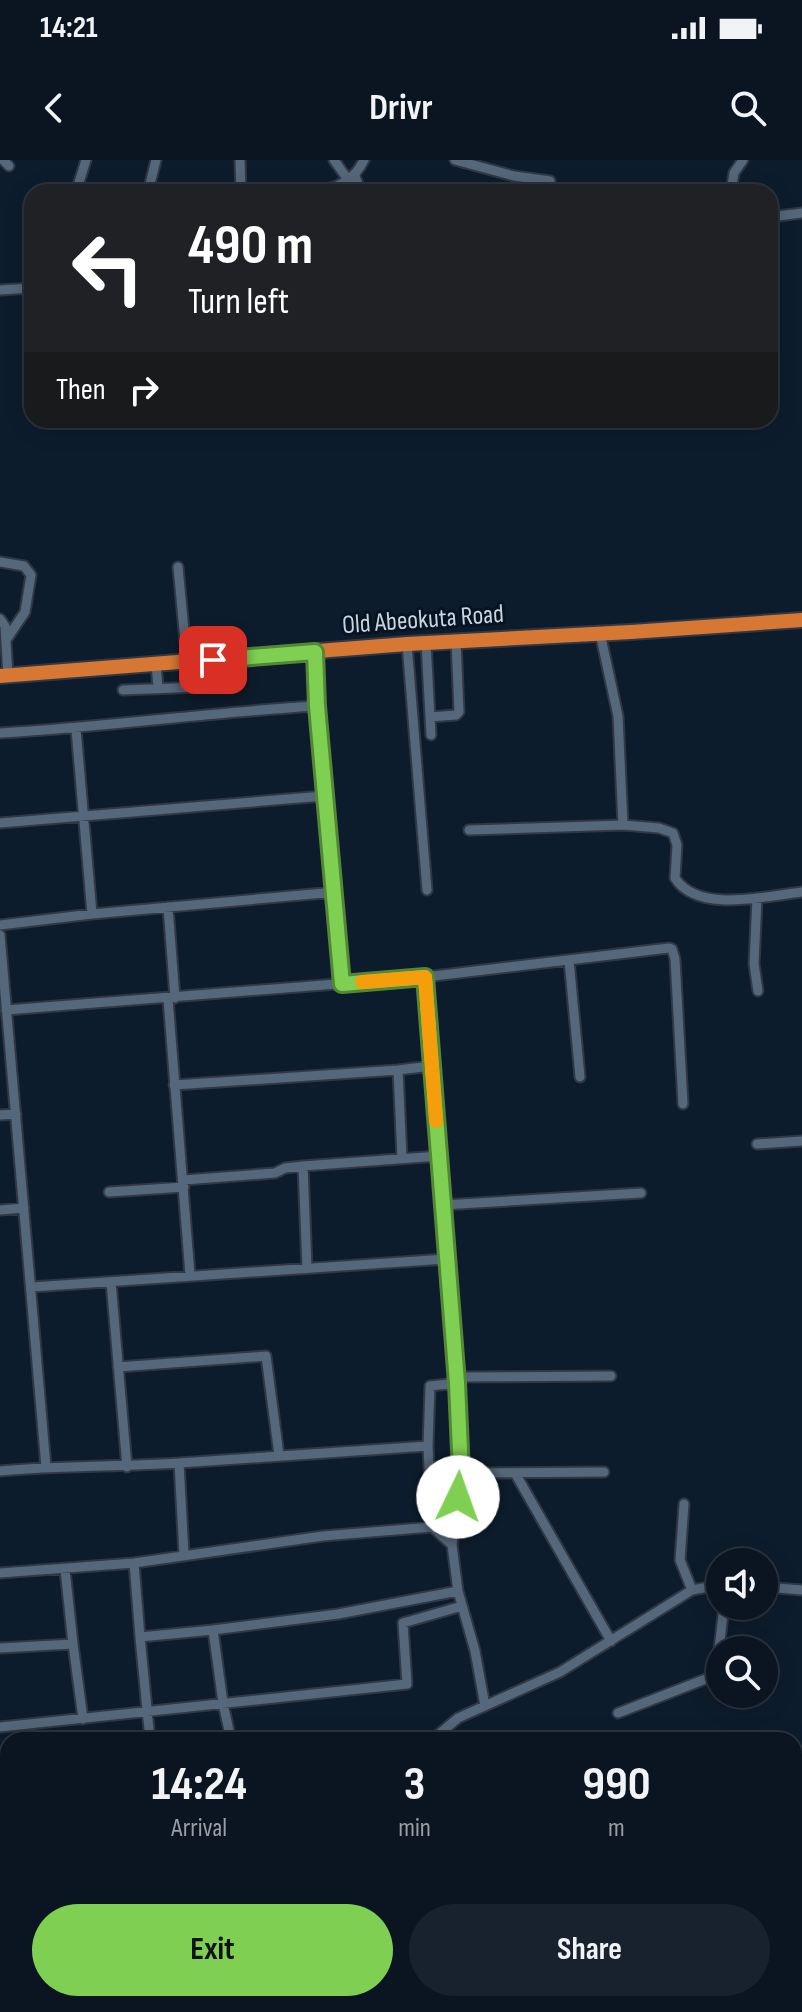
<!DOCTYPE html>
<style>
:root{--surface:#0a1521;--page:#18222e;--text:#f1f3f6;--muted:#999fa5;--line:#2a343f;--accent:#7fd052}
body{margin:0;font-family:"Sofia Sans Condensed",sans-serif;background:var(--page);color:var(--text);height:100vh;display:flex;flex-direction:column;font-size:30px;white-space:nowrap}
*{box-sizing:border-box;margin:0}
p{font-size:26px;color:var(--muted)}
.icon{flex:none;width:44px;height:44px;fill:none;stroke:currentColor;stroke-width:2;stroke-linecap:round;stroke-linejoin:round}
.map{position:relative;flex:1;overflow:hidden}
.details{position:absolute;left:0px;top:1572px;width:802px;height:280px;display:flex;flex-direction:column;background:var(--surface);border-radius:24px 24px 0 0;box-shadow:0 4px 20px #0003,0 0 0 2px var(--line)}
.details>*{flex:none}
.top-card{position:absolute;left:24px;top:24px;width:754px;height:244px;border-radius:24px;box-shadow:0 4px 20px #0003,0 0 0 2px var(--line);background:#202124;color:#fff;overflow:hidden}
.controls{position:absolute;left:706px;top:1388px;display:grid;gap:16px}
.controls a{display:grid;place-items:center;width:72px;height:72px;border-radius:50%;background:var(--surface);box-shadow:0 4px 20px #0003,0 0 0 2px var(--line);font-size:40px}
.pin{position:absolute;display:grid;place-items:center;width:68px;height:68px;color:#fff;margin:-34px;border-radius:16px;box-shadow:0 4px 12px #0006}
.me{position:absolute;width:88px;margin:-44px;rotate:3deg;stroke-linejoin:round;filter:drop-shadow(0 0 6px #0008)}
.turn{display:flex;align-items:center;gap:28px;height:168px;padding:0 32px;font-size:36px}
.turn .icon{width:104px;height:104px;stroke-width:2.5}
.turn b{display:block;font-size:56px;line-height:68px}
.then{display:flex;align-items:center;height:76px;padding:0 32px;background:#0003;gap:16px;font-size:30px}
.eta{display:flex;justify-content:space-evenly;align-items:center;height:136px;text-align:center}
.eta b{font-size:48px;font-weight:700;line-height:56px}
.cta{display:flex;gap:16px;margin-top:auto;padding:16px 32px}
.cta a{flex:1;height:92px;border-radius:48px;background:var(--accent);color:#111;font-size:32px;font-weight:700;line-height:92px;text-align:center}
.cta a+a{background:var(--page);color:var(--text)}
.status{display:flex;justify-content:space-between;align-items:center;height:56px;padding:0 40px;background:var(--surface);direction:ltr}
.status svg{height:22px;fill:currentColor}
header{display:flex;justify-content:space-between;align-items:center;height:104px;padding:0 32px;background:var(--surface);font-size:36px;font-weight:700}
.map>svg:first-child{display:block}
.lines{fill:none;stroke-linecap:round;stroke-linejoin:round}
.minor-casing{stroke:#303745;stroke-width:13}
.highway-casing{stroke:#303745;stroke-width:18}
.minor{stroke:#55677a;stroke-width:9}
.highway{stroke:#d67834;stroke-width:14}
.route-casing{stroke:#538735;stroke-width:20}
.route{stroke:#7fd052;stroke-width:14}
.slow{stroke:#f59e0b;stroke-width:14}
.labels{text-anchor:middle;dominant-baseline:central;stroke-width:6;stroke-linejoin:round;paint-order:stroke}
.street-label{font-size:26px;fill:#cad4df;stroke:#051322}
</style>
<div class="status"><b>14:21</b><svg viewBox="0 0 49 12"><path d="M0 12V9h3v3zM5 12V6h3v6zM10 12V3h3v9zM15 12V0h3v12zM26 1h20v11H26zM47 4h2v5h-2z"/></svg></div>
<header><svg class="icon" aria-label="back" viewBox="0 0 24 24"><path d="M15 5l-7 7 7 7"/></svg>Drivr<svg class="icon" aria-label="search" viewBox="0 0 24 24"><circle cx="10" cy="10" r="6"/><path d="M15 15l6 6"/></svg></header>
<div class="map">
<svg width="802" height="1852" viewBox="0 0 802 1852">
<rect width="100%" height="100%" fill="#0d1c2c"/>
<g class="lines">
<defs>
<path id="minor" d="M3 0 9 6
M240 0 241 32
M334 0 349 21
M455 0 514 16 550 21
M355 16 361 32
M76 32 86 0
M148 32 156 0
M316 32C338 27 354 21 364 0
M731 32 734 13 743 0
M770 57 802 53
M0 130 32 128
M0 402 24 406 31 415 25 452 6 480
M178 407 187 502
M0 459 5 466 8 516
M426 483 431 575
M407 484 427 730
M315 492 317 546
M156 504 158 527
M123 530 226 526
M430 557 456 555 459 552 456 481
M76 569 92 754
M0 573C106 567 211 552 317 546L342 824
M0 663 324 636
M623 665 659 668 673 673 677 685 675 718C698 754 766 736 802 732
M469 670 623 665 618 556 600 473
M757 738 754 804 758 831
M168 747 175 838
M0 765 92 754 335 732
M0 775 46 1307
M569 800 580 917
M425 817 457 1223 461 1313 452 1385 458 1431 475 1491 485 1546
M168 839 190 1115
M6 850 425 817 669 788 672 789 675 799 683 944
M398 910 402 998
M174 925 398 910 431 906
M0 955 16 954
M757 984 802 981
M303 1006 307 1108
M184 1020 275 1013 285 1008 303 1006 439 996
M109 1032 184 1027
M443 1045 641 1033
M0 1050 24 1048
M111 1122 127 1307
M32 1127 446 1099
M118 1207 266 1196 279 1295
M457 1217 611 1216
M179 1303 428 1286
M0 1311C60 1305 119 1307 179 1303L184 1395
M461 1313 604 1312
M515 1313 611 1481
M684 1344 680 1400 692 1430
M452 1385 432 1367 428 1286 430 1226 457 1223
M134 1403 140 1477
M65 1409 73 1484
M0 1413 134 1403 323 1376 432 1367
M764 1427 802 1430
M0 1488 73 1484 83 1559
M618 1553 716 1515 724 1446
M0 1567 407 1524 403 1463 462 1446
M150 1580 140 1477 213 1470
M231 1580 223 1543 213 1470 338 1454 458 1431
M432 1580 458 1558 560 1512 692 1430 720 1425
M0 1645 8 1644
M0 1731 8 1729
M794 1733 802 1728
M307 1844 308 1852
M397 1844 399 1852
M464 1844 466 1852
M557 1844 559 1852
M780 1844 786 1852
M42 1852V1844
M668 1852 671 1844"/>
<path id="highway" d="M0 516 407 484 631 472 802 460"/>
</defs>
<!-- minor casing -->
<use href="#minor" class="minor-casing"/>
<!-- highway casing -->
<use href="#highway" class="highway-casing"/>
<!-- minor -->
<use href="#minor" class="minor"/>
<!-- highway -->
<use href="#highway" class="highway"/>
</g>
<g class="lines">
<defs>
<path id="route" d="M213 500 315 492 317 546 342 824 425 817 457 1223 461 1313 458 1337"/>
</defs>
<!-- route casing -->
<use href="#route" class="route-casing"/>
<!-- route -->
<use href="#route" class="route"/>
<!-- slow -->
<path class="slow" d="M362 822 425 817 436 961"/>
</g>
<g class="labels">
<!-- street labels -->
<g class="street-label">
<text transform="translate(423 460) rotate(-4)">Old Abeokuta Road</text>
</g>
</g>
</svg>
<div class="controls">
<a><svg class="icon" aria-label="sound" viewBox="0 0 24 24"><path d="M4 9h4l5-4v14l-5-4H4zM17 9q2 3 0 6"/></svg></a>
<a><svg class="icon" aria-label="search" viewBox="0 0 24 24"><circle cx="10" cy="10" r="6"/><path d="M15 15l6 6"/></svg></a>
</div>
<div class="pin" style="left:213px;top:500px;background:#d93025"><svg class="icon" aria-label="arrive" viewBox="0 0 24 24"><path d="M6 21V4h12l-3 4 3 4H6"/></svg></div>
<svg class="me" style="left:458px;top:1337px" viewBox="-20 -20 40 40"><circle r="19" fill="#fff"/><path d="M0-13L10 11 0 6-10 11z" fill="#7fd052"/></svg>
<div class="top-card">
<div class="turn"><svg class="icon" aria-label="left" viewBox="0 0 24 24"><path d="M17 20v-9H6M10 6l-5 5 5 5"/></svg><div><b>490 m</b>Turn left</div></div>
<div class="then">Then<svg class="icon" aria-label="right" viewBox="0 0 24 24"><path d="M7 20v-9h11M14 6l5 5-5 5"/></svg></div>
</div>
<section class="details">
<div class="eta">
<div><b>14:24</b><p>Arrival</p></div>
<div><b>3</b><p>min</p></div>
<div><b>990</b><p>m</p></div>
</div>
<div class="cta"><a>Exit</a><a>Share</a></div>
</section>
</div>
